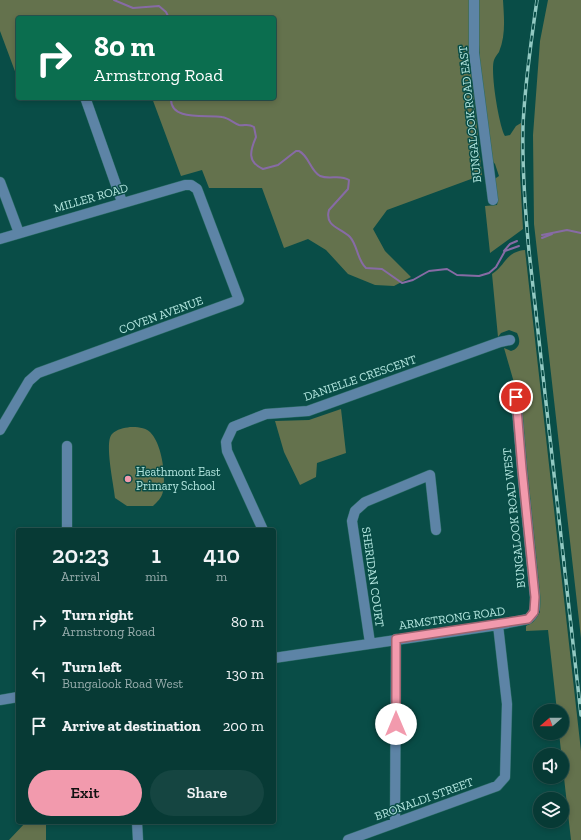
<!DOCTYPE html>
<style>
:root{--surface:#073a35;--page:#154541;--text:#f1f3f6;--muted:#98adad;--line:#285450;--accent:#f29aad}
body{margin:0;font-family:"Zilla Slab",serif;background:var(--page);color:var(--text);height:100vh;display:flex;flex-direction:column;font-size:15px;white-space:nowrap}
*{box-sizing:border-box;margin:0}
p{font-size:13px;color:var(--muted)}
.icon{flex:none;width:22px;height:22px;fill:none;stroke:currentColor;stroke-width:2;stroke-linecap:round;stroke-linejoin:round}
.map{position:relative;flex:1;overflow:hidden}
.panel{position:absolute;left:16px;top:528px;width:260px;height:296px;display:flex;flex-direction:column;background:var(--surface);border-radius:4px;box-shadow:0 2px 6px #0003,0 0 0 1px var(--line)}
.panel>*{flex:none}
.guide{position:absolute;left:16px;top:16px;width:260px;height:84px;border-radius:4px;box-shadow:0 2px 6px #0003,0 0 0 1px var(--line);background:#0b6e4f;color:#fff;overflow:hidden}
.needle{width:26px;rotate:250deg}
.controls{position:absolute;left:533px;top:704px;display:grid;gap:8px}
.controls a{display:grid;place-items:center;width:36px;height:36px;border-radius:50%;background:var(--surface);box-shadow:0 2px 6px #0003,0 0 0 1px var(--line);font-size:20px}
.pin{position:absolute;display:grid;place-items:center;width:34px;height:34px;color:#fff;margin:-17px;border:2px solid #fff;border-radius:50%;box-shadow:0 1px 4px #0007}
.me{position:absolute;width:44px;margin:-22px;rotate:0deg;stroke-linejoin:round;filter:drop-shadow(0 0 3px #0008)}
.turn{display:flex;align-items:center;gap:14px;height:84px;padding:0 12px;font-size:18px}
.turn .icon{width:52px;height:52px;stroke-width:2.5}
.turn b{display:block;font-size:28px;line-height:34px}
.eta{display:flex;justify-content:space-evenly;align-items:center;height:68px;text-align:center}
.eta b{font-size:24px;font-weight:600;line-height:28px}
.cta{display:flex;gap:8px;margin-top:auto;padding:8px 12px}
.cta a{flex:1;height:46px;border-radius:24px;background:var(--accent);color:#111;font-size:16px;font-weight:600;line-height:46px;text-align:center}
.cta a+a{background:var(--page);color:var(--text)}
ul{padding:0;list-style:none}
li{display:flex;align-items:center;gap:12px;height:52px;padding:0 12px}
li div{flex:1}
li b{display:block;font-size:15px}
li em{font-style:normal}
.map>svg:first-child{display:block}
.green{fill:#64724d}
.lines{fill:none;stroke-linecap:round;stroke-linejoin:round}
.stream{stroke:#876ba5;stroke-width:2}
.minor-casing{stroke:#2b6c66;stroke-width:11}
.minor{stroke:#5d84a6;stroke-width:10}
.rail-casing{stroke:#92c9c2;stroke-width:3.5}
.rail{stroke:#094d47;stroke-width:2;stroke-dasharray:6;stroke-linecap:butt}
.route-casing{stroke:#9d6470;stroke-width:10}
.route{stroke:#f29aad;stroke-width:7}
.poi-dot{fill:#f29aad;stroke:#094d47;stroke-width:1.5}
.labels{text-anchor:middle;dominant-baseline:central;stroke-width:3;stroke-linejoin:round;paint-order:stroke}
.street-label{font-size:12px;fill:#b4e7e0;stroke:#094d47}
.poi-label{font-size:12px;fill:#b4e7e0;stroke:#094d47;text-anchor:start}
</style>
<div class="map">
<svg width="581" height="840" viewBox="0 0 581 840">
<rect width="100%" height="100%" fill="#094d47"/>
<!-- green -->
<path class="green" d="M0 0H471L470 62 482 175 387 210 373 229 385 251 411 277 394 286 375 285 348 274 326 250 308 239 284 248 262 188H209L202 170 181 176 152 98H274V18H18V73L16 74 0 31Z
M477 0H503C504 18 506 35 499 52 497 55 495 57 494 60 490 71 499 126 505 136L510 135 516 126 521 123 520 174 523 229 490 253 485 206 497 205 498 200 493 180 499 176 495 164 489 157 481 90Z
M548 0H581V638L534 224 533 135 540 41Z
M525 250 581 751V840H571L559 733H562V711H557L548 630 526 631V626L533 622 540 612 521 411 527 402 526 396 521 393H517L504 348 511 351C520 348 521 341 517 333L509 330 501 333 498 337 492 274C506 265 505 252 525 250Z
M341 409 346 453 317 463 316 477 300 485 284 452 275 421 309 420Z
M130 427C137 427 144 427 150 432 162 444 166 475 163 491 162 498 157 502 153 506H127L115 498C114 486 104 442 112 434 117 429 124 428 130 427Z
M26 822H46V840H9Z"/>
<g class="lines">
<!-- stream -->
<path class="stream" d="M114 0 133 8 159 6 166 12 169 18
M171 98C170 122 207 114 222 117 229 118 233 123 239 125 245 126 248 123 254 127L256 137C250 151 247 162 263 169L278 165 296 151H299C309 156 310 170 320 176 330 180 340 174 349 180L348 189 329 210C324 227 342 228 350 237 358 246 357 260 366 268L382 269 402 283 413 280 429 271 447 269 457 275 479 276 489 273 496 267 505 251 519 246
M542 235 567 230 581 233
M542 238 552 234
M504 251 510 244 517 241"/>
<defs>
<path id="minor" d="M474 0V53L493 200
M86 100 122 202
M0 182 19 233
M0 239 185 185H191L197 189 239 300 38 373 29 381 0 430
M67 530V446
M263 530 227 451 226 442 233 427 266 414 308 411 500 342 510 340
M370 643 352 521 355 511 365 502 430 475 436 530
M274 658 498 625 528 619C536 613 535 606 535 597L522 469 516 397
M0 700 18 697
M137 822 138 840
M395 823 396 639
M348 840 497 786 505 777 507 704 498 625"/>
</defs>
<!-- minor casing -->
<use href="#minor" class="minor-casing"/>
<!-- minor -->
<use href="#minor" class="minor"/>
<defs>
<path id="rail" d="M537 0C531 41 525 83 523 125 522 167 525 209 529 251L581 715"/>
</defs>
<!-- rail casing -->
<use href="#rail" class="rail-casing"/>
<!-- rail -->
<use href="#rail" class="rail"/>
</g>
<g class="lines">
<defs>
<path id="route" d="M396 724V639L528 619 534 612 535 597 522 469 516 397"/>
</defs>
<!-- route casing -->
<use href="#route" class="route-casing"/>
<!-- route -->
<use href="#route" class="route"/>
</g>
<!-- markers -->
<circle class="poi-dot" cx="128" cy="479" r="4"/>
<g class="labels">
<!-- street labels -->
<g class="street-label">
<text transform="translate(470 114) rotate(-96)">BUNGALOOK ROAD EAST</text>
<text transform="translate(91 198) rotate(-16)">MILLER ROAD</text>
<text transform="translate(161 315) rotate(-20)">COVEN AVENUE</text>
<text transform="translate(360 378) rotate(-19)">DANIELLE CRESCENT</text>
<text transform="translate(514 518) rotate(-96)">BUNGALOOK ROAD WEST</text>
<text transform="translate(373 577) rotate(82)">SHERIDAN COURT</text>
<text transform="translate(452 618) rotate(-8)">ARMSTRONG ROAD</text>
<text transform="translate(424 799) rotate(-20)">BRONALDI STREET</text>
</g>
<!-- poi labels -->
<g class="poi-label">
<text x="136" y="472">Heathmont East<tspan x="136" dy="14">Primary School</tspan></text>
</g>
</g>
</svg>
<div class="controls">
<a><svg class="needle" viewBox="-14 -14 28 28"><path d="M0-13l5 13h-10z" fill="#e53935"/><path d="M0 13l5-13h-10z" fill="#98adad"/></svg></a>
<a><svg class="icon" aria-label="sound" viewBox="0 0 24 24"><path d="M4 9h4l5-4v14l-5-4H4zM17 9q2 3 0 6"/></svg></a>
<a><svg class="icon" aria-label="layers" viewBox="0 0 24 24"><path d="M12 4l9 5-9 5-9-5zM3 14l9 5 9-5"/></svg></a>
</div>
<div class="pin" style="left:516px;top:397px;background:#d93025"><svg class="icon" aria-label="arrive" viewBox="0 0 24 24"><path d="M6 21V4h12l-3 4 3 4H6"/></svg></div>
<svg class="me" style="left:396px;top:724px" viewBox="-20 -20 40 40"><circle r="19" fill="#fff"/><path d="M0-13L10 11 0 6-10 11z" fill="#f29aad"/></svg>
<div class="guide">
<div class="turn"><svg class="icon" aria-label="right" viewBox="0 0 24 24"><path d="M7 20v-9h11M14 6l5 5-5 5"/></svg><div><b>80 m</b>Armstrong Road</div></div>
</div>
<section class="panel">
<div class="eta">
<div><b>20:23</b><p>Arrival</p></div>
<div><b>1</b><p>min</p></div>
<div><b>410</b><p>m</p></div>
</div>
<ul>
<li><svg class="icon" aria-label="right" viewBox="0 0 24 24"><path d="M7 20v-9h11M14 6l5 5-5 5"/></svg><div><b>Turn right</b><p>Armstrong Road</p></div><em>80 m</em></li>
<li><svg class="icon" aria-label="left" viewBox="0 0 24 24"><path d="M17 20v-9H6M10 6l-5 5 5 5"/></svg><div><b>Turn left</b><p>Bungalook Road West</p></div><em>130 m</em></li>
<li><svg class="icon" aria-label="arrive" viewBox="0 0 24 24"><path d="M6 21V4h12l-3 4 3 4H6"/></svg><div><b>Arrive at destination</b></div><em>200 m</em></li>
</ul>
<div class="cta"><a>Exit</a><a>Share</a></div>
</section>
</div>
